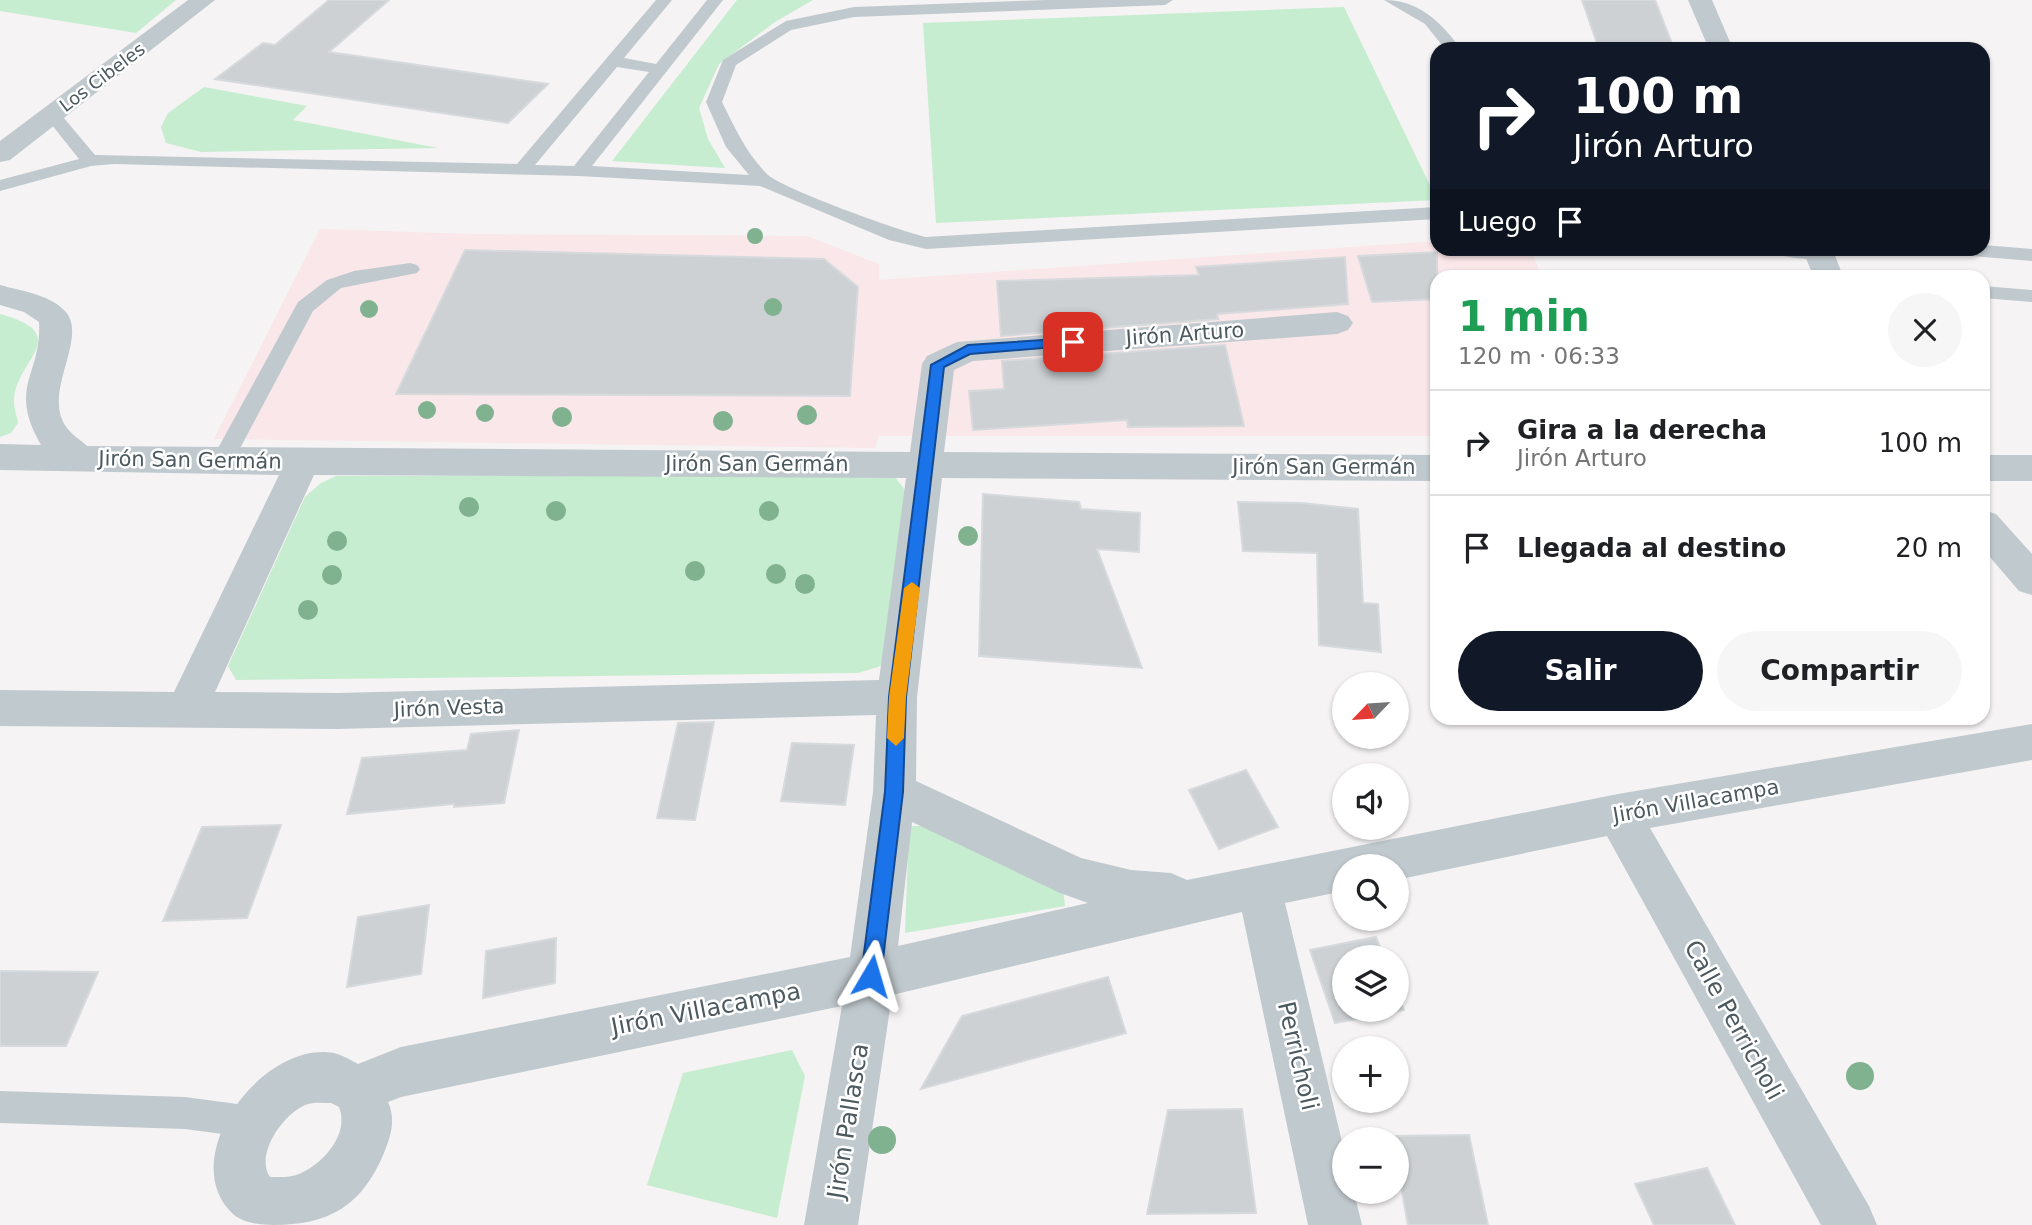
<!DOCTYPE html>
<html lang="es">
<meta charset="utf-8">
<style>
:root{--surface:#fff;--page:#f6f6f6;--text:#202124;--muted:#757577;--line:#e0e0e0;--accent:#111827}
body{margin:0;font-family:"DejaVu Sans",sans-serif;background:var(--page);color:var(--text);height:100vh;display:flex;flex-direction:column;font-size:26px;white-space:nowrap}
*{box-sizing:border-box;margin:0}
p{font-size:23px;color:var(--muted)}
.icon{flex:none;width:38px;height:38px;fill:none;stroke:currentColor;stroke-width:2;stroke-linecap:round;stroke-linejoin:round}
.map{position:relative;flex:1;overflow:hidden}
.sheet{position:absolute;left:1430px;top:270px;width:560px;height:455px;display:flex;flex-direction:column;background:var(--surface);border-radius:21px;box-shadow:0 2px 5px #0004}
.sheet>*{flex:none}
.guide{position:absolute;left:1430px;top:42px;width:560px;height:214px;border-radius:21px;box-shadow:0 2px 5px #0004;background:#111827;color:#fff;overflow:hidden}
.needle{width:46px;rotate:245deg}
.tools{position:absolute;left:1332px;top:672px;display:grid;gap:14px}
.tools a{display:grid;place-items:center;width:77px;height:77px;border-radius:50%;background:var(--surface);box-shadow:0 2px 5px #0004;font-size:35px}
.pin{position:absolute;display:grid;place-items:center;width:60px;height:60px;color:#fff;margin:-30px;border-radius:14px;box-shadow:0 4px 10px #0006}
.me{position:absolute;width:77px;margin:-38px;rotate:7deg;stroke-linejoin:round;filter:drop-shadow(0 0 5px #0008)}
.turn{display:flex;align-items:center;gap:24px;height:147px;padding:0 28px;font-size:32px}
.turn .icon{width:91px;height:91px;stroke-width:2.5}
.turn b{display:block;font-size:49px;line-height:60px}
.then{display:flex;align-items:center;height:66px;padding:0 28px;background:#0003;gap:14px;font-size:26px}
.round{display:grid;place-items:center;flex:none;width:74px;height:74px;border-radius:37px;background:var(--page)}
.headline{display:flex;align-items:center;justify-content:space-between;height:119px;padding:0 28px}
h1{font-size:42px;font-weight:800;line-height:52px;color:#1e9e55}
.cta{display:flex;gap:14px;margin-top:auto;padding:14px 28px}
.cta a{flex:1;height:80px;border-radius:42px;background:var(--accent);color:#fff;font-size:28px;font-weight:800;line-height:80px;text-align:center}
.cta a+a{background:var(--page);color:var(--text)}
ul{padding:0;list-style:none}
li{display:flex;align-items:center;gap:21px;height:105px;padding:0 28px;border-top:2px solid var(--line)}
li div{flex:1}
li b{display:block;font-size:26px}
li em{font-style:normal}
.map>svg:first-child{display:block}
.medical{fill:#fae7e9}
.green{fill:#c6edcf}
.building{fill:#cdd1d4;stroke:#d7dadd;stroke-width:2}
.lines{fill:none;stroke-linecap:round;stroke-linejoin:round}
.service{fill:#c0c9ce;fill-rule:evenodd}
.minor{fill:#c0c9ce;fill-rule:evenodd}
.tree{fill:#80b290}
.route{fill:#1a73e8;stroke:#114b97;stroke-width:2}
.slow{fill:#f59e0b}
.labels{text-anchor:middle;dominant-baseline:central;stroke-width:5;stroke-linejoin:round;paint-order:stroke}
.far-street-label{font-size:18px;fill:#4c595f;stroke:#fff}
.street-label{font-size:21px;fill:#4c595f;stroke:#fff}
.near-street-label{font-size:24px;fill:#4c595f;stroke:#fff}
</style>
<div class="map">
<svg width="2032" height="1225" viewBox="0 0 2032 1225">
<rect width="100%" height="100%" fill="#f5f3f3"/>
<!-- medical -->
<path class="medical" d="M320 229 473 234 807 236 879 264V280L1437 241V248L1531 249 1541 276H1437V436H879L875 448 214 439Z"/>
<!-- green -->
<path class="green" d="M0 0H176L136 33 0 11Z
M737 0H813L775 22 719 64 699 108 708 139 725 168 612 161Z
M1344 7 1437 200 936 223 923 23Z
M204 87 307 106 293 120 438 148 201 152 166 143 161 127 168 113Z
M0 314C77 335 13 361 14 402 14 408 17 417 18 423L11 433 0 437Z
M336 476H894L911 498 891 659 878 667 858 673 236 680 228 666 305 497 321 483Z
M909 826H936L1063 888 1065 906 905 933Z
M792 1050 805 1076 777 1218 647 1185 683 1073Z"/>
<!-- building -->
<path class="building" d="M329 0H389L329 52 548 84 508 123 215 79 263 43 275 45Z
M1582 0H1655L1674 49H1599Z
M465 250 824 259 858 287 850 396 396 394Z
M1437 252V299L1372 302 1358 256Z
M1345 257 1348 304 1217 314 1218 319 1001 336 997 281 1199 275 1196 267Z
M1225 345 1244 426 1128 427 1127 420 973 430 969 391 1004 389 1002 361Z
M983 494 1079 502 1081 509 1140 513 1139 552 1097 549 1142 668 979 656Z
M1238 502 1302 503 1358 509 1363 603 1378 604 1381 652 1319 645 1317 553 1243 551Z
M714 722 695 820 657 818 678 723Z
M519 730 504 803 454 807V804L347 814 362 758 467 750 471 734Z
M792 743 854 745 845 805 781 801Z
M1246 770 1278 827 1219 849 1189 790Z
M281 825 247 918 163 921 202 827Z
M429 905 421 974 347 987 358 917Z
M1376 937 1384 957H1344V1010H1396V990L1404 1010 1335 1023 1310 950Z
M556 938 555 983 483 998 486 951Z
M0 971 98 972 66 1046H0Z
M1108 977 1126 1033 921 1089 962 1016Z
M1242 1109 1256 1213 1147 1214 1168 1110Z
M1469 1135 1488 1225H1408L1396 1159V1139L1392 1136Z
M1707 1168 1735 1225H1654L1635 1184Z"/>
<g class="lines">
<!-- service -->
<path class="service" d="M656 0H672L624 58 656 64 707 0H723L592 166 749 175 726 147 706 102 723 60 786 21 854 7 1047 0H1173L1165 5 854 17 791 30 736 65 722 102C735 128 746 153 767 174 780 188 902 232 926 237L1437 207V219L926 249 889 240 760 186 579 176 114 164 91 166 0 191V180L79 159 44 115 52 110 58 111 95 155 517 164ZM617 67 649 72 574 166 535 165Z
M1384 0C1419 0 1441 22 1461 49H1445L1425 24Z
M1983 245 2032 249V261L1948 254 1939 248H1983Z
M1764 248H1822L1829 254C1822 264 1772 257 1764 248Z
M410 263 417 265 420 269 417 273 341 288 313 311 230 467H214L211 461 298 302 327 280 354 271Z
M1983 286 2032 290V302L1983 298Z
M0 1091 185 1097 252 1106 263 1111 268 1122 263 1133 252 1138 185 1129 0 1123Z"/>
<!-- minor -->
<path class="minor" d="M188 0H215L10 160 0 162V141Z
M1688 0H1712L1733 49H1709Z
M1802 248H1832L1843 276H1813Z
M0 285C21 291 48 294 64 310 91 336 40 393 67 428 72 435 81 440 87 446L910 452 922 364 927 356 957 342 1337 312 1348 316 1353 323 1348 330 1337 334 973 361 954 370 944 452 1437 455V481L942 478 917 697 916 781 1081 858 1131 870 1171 873 1187 880 1618 794 2032 724V760L1650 828 1869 1206 1877 1225H1821L1607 836 1396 880V866H1344V891L1285 903 1344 1150V1192H1354L1362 1225H1308L1242 912 892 995 858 1225H804L842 1006 401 1097 388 1102C396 1120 391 1135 384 1153 362 1206 329 1225 273 1225 260 1225 243 1223 233 1214 174 1159 262 1040 334 1053 342 1055 351 1060 358 1064L401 1047 850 957 873 792 876 715 337 729 0 726V690L174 692 279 475 0 470V444L41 445C7 386 42 376 39 322L24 312 0 305ZM314 475 906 478 879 680 337 693 215 692ZM912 822 1060 893 1088 903 898 946ZM331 1103 339 1107C350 1134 323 1164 299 1174 290 1178 280 1177 270 1177 254 1154 285 1111 308 1104 315 1102 324 1103 331 1103Z
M1983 455H2032V481H1983Z
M1983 510 1996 514 2032 554V595L2019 591 1983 549Z"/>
</g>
<!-- trees -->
<g class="tree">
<circle cx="755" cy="236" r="8"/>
<circle cx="773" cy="307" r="9"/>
<circle cx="369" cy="309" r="9"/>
<circle cx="427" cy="410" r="9"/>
<circle cx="485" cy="413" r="9"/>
<circle cx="807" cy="415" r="10"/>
<circle cx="562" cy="417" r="10"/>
<circle cx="723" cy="421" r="10"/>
<circle cx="469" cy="507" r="10"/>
<circle cx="556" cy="511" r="10"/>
<circle cx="769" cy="511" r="10"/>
<circle cx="968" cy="536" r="10"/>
<circle cx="337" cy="541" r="10"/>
<circle cx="695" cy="571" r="10"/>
<circle cx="776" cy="574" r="10"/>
<circle cx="332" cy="575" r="10"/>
<circle cx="805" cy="584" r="10"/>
<circle cx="308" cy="610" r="10"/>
<circle cx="1860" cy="1076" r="14"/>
<circle cx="882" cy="1140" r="14"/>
</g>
<!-- route -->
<path class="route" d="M1073 338 1078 339V345L970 354 944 367 906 697 903 792 881 976 878 983 871 986 864 983 861 976 885 792 889 697 931 365 968 345Z"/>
<!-- slow -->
<path class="slow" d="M912 582 920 588 906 697 904 738 896 746 887 738 889 697 904 588Z"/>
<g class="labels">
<!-- far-street labels -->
<g class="far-street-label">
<text transform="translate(102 77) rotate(-37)">Los Cibeles</text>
</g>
<!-- street labels -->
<g class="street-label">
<text transform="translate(1185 334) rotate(-4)">Jirón Arturo</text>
<text transform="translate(190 460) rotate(1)">Jirón San Germán</text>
<text x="757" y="464">Jirón San Germán</text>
<text x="1324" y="467">Jirón San Germán</text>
<text transform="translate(449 708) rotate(-2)">Jirón Vesta</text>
<text transform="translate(1696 801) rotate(-10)">Jirón Villacampa</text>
</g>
<!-- near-street labels -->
<g class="near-street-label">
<text transform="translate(706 1009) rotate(-11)">Jirón Villacampa</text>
<text transform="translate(1734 1020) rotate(61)">Calle Perricholi</text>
<text transform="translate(1298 1056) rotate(77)">Perricholi</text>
<text transform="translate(848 1121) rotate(-81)">Jirón Pallasca</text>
</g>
</g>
</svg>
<div class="tools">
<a><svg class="needle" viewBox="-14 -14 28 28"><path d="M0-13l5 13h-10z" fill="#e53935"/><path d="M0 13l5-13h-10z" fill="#757577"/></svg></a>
<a><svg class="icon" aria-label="sound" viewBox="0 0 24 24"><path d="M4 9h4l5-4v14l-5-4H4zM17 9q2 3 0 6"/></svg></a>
<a><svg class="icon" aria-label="search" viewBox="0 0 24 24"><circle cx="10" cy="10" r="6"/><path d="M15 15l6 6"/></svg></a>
<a><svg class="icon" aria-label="layers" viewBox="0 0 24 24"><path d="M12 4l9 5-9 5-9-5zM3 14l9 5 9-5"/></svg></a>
<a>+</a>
<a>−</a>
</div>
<div class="pin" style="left:1073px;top:342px;background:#d93025"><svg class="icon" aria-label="arrive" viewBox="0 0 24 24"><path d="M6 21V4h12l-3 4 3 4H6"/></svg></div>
<svg class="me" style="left:871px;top:976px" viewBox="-20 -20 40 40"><path d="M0-17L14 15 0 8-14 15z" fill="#1a73e8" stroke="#fff" stroke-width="4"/></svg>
<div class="guide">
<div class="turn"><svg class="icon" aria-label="right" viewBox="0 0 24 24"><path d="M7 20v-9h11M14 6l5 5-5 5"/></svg><div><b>100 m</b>Jirón Arturo</div></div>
<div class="then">Luego<svg class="icon" aria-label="arrive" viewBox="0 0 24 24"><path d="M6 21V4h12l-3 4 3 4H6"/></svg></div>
</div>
<section class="sheet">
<div class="headline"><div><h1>1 min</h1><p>120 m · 06:33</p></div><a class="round"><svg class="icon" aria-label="close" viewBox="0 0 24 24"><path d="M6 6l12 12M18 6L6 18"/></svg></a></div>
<ul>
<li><svg class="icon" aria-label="right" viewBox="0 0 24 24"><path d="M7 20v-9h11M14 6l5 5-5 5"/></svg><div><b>Gira a la derecha</b><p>Jirón Arturo</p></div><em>100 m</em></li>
<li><svg class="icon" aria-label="arrive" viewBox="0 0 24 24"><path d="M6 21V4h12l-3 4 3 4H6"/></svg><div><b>Llegada al destino</b></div><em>20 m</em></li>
</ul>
<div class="cta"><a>Salir</a><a>Compartir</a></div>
</section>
</div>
